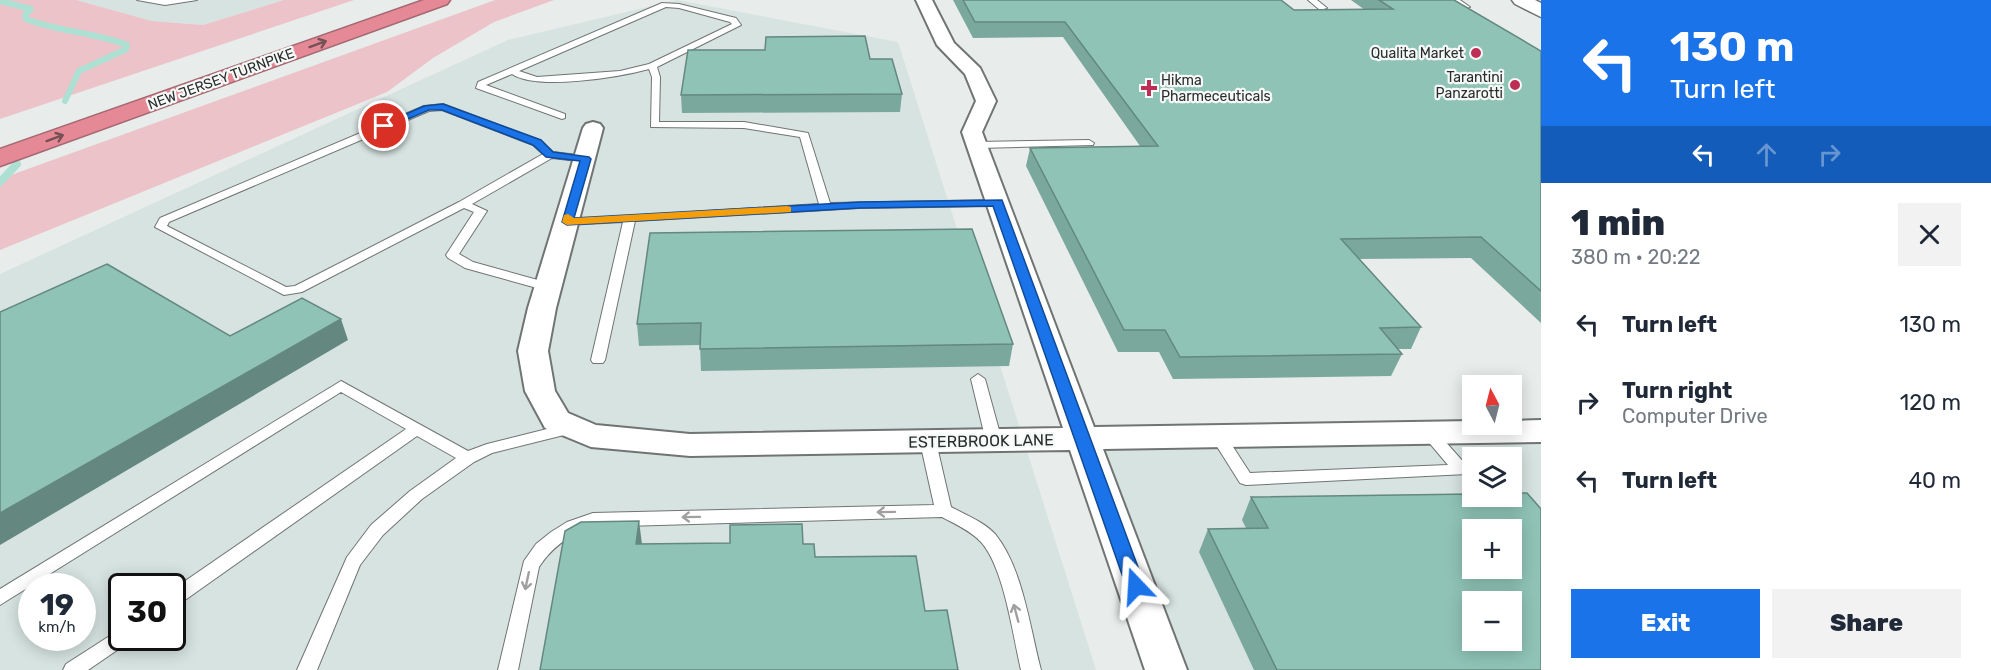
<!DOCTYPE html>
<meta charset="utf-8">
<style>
:root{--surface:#fff;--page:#f2f2f3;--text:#1f2937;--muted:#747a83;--accent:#1a73e8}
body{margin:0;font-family:Rubik,sans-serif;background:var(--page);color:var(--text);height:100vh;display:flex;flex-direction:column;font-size:22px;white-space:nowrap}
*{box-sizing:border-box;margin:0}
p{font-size:20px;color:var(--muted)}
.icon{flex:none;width:33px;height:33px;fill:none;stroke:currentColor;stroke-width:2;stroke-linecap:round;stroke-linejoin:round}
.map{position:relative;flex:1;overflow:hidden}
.drawer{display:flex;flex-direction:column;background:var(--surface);width:450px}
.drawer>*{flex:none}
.banner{background:#1a73e8;color:#fff;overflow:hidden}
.needle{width:39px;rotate:353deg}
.tools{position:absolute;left:1462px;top:375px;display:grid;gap:12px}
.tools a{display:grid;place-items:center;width:60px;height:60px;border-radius:0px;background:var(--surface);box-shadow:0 3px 15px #0003;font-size:30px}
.speed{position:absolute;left:18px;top:573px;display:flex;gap:12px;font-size:30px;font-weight:700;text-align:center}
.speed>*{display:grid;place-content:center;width:78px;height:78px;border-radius:50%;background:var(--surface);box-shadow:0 3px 15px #0003;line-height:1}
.speed small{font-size:15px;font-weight:400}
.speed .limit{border:3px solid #111;border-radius:9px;background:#fff;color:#111}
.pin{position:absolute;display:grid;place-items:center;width:51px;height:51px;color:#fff;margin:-26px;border:3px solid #fff;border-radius:50%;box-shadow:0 2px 6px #0007}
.me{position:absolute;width:66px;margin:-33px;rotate:340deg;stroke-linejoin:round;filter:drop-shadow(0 0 4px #0008)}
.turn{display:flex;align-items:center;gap:21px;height:126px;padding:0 30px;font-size:27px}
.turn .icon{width:78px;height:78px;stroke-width:2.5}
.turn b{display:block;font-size:42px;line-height:51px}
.lanes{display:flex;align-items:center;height:57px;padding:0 30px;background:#0003;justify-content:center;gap:30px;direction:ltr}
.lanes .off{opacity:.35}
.round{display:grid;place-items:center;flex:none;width:63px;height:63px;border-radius:0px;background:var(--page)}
.headline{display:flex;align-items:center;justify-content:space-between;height:102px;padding:0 30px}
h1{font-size:36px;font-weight:800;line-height:45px}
.action{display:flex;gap:12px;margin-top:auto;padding:12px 30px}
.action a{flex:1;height:69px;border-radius:0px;background:var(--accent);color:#fff;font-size:24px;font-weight:800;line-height:69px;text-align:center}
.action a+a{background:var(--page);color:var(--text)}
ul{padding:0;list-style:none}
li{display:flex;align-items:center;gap:18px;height:78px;padding:0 30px}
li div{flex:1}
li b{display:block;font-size:22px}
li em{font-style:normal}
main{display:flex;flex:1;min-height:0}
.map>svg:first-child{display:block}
.built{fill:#d6e3e0;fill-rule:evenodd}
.green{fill:#ebc3c8}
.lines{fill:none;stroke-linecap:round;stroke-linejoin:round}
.stream-far1{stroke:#abe0d2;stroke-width:6}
.stream{stroke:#abe0d2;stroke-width:8}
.service-casing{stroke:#707473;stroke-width:2}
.minor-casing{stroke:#707473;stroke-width:4}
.secondary-casing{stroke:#707473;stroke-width:3}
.motorway-casing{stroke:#a46871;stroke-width:3}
.service{fill:#fff;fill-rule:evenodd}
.minor{fill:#fff;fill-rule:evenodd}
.secondary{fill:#fff;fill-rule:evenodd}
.motorway{fill:#e58996;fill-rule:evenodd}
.wall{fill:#7ba89d}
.shaded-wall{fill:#64887f}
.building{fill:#8fc3b6;stroke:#64887f;stroke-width:1.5;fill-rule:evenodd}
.oneway{stroke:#755156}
.oneway2{stroke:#a0a0a0}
.route{fill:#1a73e8;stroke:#114b97;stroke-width:1.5}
.slow{fill:#f59e0b}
.poi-dot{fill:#be2e54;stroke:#f5f9f8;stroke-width:2}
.labels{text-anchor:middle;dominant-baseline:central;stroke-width:4.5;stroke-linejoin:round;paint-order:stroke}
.far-poi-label{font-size:14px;fill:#2b2c2c;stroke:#f5f9f8;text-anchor:end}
.far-street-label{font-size:14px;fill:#2b2c2c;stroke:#f5f9f8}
.street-label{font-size:16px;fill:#2b2c2c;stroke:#f5f9f8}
</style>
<main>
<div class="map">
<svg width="1541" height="670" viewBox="0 0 1541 670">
<rect width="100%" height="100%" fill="#e8eceb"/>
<!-- built -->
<path class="built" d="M76 0H284L203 25 152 21Z
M677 0 898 42 1096 670H0V274L508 40ZM32 586H82V638H32ZM122 586H172V638H122Z
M1541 433V670H1171L1082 440ZM1473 458H1512V496H1473ZM1473 530H1512V568H1473ZM1473 602H1512V640H1473Z"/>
<!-- green -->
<path class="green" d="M0 0H76L152 21 203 25 284 0H354L0 119Z
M495 0H554L494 22 433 58 387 92 0 250V179Z"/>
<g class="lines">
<!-- stream-far1 -->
<path class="stream-far1" d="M0 1 31 9 25 15 26 19C59 32 94 32 127 45L126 49 120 52 79 71 65 101"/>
<!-- stream -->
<path class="stream" d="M0 182 17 164"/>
<defs>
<path id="service" d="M137 0H197L165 5Z
M1308 0H1317L1327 8 1320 10Z
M1451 0H1460L1470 7 1463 9Z
M662 3 679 4 736 18 741 25 657 67 660 77 659 122H744L808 133 830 203 998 200 1004 203 998 206 859 208 635 221 605 360 603 363H593L591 360 623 222 567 225 563 224V220L819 204 800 137 744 128 651 127 652 77 649 69C620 77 536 91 512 74L486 85 565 114V118L562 119 476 88 478 82ZM666 7 679 8 730 22 732 24 649 64 620 71 537 77 519 71Z
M443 104 541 141 553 152 586 156 591 159 586 162 552 158 472 204 487 211 459 254 473 262 552 284 554 287 552 290H544L465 268 448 258 446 255 474 212 464 208 302 292 284 295 155 227 160 218 424 106ZM442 110 533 145 543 154 459 202 295 286 286 287 167 226 169 222 429 111Z
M1089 140 1094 143 1093 145 977 148 972 145 977 142Z
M978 374 985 379 1002 441 999 445H989L986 441 971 379Z
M341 381 468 451 487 444 571 423 576 424 579 428 576 432 492 453 474 462 422 499 383 535 360 565 317 670H297L347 557 371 525 410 491 456 458 417 436 178 605 172 607V590L406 429 341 392 0 605V589Z
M1429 428 1434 429 1467 466 1469 470 1467 474 1246 485 1240 483 1211 437 1214 433H1224L1250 473 1448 465 1421 433 1424 429Z
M928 437 933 438 936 442 951 507C966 515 984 522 995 534 1023 568 1030 629 1041 670H1021C1013 636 1004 567 981 542 971 531 955 524 942 517L589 527C568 536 551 548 539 567L518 670H498L524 561 536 544 551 532 567 522 593 513 934 505 920 442 923 438Z
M122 628V638H131L129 642 88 670H63L66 664Z"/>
<path id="minor" d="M916 0H932L954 43 980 68 996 101 982 132 1094 427 1473 421V424H1512V421L1541 420V442L1103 449 1187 670H1145L1070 450 690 456 591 447 545 428 525 391 518 351 528 308 583 128 586 124 593 122 600 124 603 128 556 308 548 351 555 391 568 413 596 425 690 434 1063 428 962 132 976 101 965 74 937 45Z"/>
<path id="secondary" d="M1512 0H1535L1541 3V17L1515 4Z"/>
<path id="motorway" d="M424 0H450L447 4 0 166V149Z"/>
</defs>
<!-- service casing -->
<use href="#service" class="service-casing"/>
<!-- minor casing -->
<use href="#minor" class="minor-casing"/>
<!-- secondary casing -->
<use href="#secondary" class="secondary-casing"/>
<!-- motorway casing -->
<use href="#motorway" class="motorway-casing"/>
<!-- service -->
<use href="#service" class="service"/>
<!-- minor -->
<use href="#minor" class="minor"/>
<!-- secondary -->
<use href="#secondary" class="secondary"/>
<!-- motorway -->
<use href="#motorway" class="motorway"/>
</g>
<!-- wall -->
<path class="wall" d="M953 0H1281L1294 10H1365L1351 0H1454L1541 51V323L1471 258 1359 259 1421 327 1411 349H1398L1402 354 1391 376 1173 379 1159 352H1118L1026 166 1030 148 1140 146 1063 37 973 38Z
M902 94 900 112 682 113 681 95Z
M650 233 1013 344 1009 366 701 371 700 345 639 346 637 324Z
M1251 497 1541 670H1254L1199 552 1208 529 1246 528 1242 520Z"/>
<!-- shaded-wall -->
<path class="shaded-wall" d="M341 319 348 340 0 545V513Z
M639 521 642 544H636Z"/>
<!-- building -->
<path class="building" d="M963 0H1281L1294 10 1393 9 1379 0H1454L1541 51V291L1481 237 1341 239 1421 327 1380 328 1402 354 1180 357 1165 330H1124L1030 148 1158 146 1065 22H975Z
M865 36 870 59H892L902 94 681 95 688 50H765L766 37Z
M972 229 1013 344 700 349 701 323 637 324 650 233Z
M107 264 230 336 302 298 341 319 0 513V312Z
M1512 493H1527L1541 509V670H1277L1208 529 1268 528 1251 497 1473 494V496H1512ZM1473 530H1512V568H1473ZM1473 602H1512V640H1473Z
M639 521 636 544 730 543V525L802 524 803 544H814L815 557 916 556 925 611 947 610 958 670H540L565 531 581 522Z"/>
<!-- one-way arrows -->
<defs><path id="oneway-shaft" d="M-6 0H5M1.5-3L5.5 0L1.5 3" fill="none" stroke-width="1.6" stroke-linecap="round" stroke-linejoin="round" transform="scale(1.5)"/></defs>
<g class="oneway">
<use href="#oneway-shaft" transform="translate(318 44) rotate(-20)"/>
<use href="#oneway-shaft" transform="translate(55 138) rotate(-20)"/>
</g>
<g class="oneway2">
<use href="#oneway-shaft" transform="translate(886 512) rotate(179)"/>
<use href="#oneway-shaft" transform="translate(691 517) rotate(179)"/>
<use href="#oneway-shaft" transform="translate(527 581) rotate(102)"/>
<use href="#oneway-shaft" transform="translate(1016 613) rotate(-105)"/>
</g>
<!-- route -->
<path class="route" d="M443 104 541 140 553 152 589 157 591 159 574 218 860 202 1002 200 1145 586 1142 591 1136 594 1129 591 1126 586 993 206 860 208 567 225 562 222 580 161 546 157 533 145 442 110H429L387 128 379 126 424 106Z"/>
<!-- slow -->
<path class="slow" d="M787 206 791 207V212L567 225 562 222 564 215 568 214 574 218Z"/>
<!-- markers -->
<g class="poi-dot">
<circle cx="1476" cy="53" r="6"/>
<circle cx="1515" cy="85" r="6"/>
<path d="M1146 79h6v6h6v6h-6v6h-6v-6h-6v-6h6z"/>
</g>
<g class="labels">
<!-- far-poi labels -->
<g class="far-poi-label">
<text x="1464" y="53">Qualita Market</text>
<text x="1503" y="77">Tarantini<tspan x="1503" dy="16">Panzarotti</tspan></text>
<text x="1161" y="80" text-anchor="start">Hikma<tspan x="1161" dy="16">Pharmeceuticals</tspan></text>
</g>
<!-- far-street labels -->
<g class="far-street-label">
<text transform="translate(221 79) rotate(-20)">NEW JERSEY TURNPIKE</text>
</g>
<!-- street labels -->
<g class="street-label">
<text transform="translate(981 441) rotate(-1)">ESTERBROOK LANE</text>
</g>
</g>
</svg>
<div class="tools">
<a><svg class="needle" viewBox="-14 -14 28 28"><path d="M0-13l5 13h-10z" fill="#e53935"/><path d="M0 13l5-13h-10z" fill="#747a83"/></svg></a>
<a><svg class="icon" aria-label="layers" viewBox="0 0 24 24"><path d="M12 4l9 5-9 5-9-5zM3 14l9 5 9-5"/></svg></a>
<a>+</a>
<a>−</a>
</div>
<div class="speed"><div>19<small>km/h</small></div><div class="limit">30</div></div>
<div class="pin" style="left:384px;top:126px;background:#d93025"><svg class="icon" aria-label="arrive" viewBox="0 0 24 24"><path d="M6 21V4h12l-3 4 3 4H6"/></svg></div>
<svg class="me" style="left:1136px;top:586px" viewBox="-20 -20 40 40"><path d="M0-17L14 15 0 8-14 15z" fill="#1a73e8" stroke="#fff" stroke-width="4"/></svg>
</div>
<section class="drawer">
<div class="banner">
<div class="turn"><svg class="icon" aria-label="left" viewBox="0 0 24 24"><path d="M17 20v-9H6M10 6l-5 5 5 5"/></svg><div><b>130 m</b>Turn left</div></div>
<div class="lanes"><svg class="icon" aria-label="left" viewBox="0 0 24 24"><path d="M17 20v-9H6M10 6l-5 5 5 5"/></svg><svg class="icon off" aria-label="ahead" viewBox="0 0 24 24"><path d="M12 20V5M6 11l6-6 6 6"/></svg><svg class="icon off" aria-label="right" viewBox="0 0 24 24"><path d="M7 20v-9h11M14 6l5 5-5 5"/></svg></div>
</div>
<div class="headline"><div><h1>1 min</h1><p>380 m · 20:22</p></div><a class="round"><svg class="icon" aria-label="close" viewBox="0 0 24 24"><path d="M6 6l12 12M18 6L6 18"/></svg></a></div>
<ul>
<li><svg class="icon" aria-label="left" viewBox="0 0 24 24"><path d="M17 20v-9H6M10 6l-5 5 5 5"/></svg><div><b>Turn left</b></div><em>130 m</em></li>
<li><svg class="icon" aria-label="right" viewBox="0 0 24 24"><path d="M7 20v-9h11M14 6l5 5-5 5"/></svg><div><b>Turn right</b><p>Computer Drive</p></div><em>120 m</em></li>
<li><svg class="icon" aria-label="left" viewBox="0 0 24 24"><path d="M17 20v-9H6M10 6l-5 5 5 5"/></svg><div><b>Turn left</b></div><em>40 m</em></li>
</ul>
<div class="action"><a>Exit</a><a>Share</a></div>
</section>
</main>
